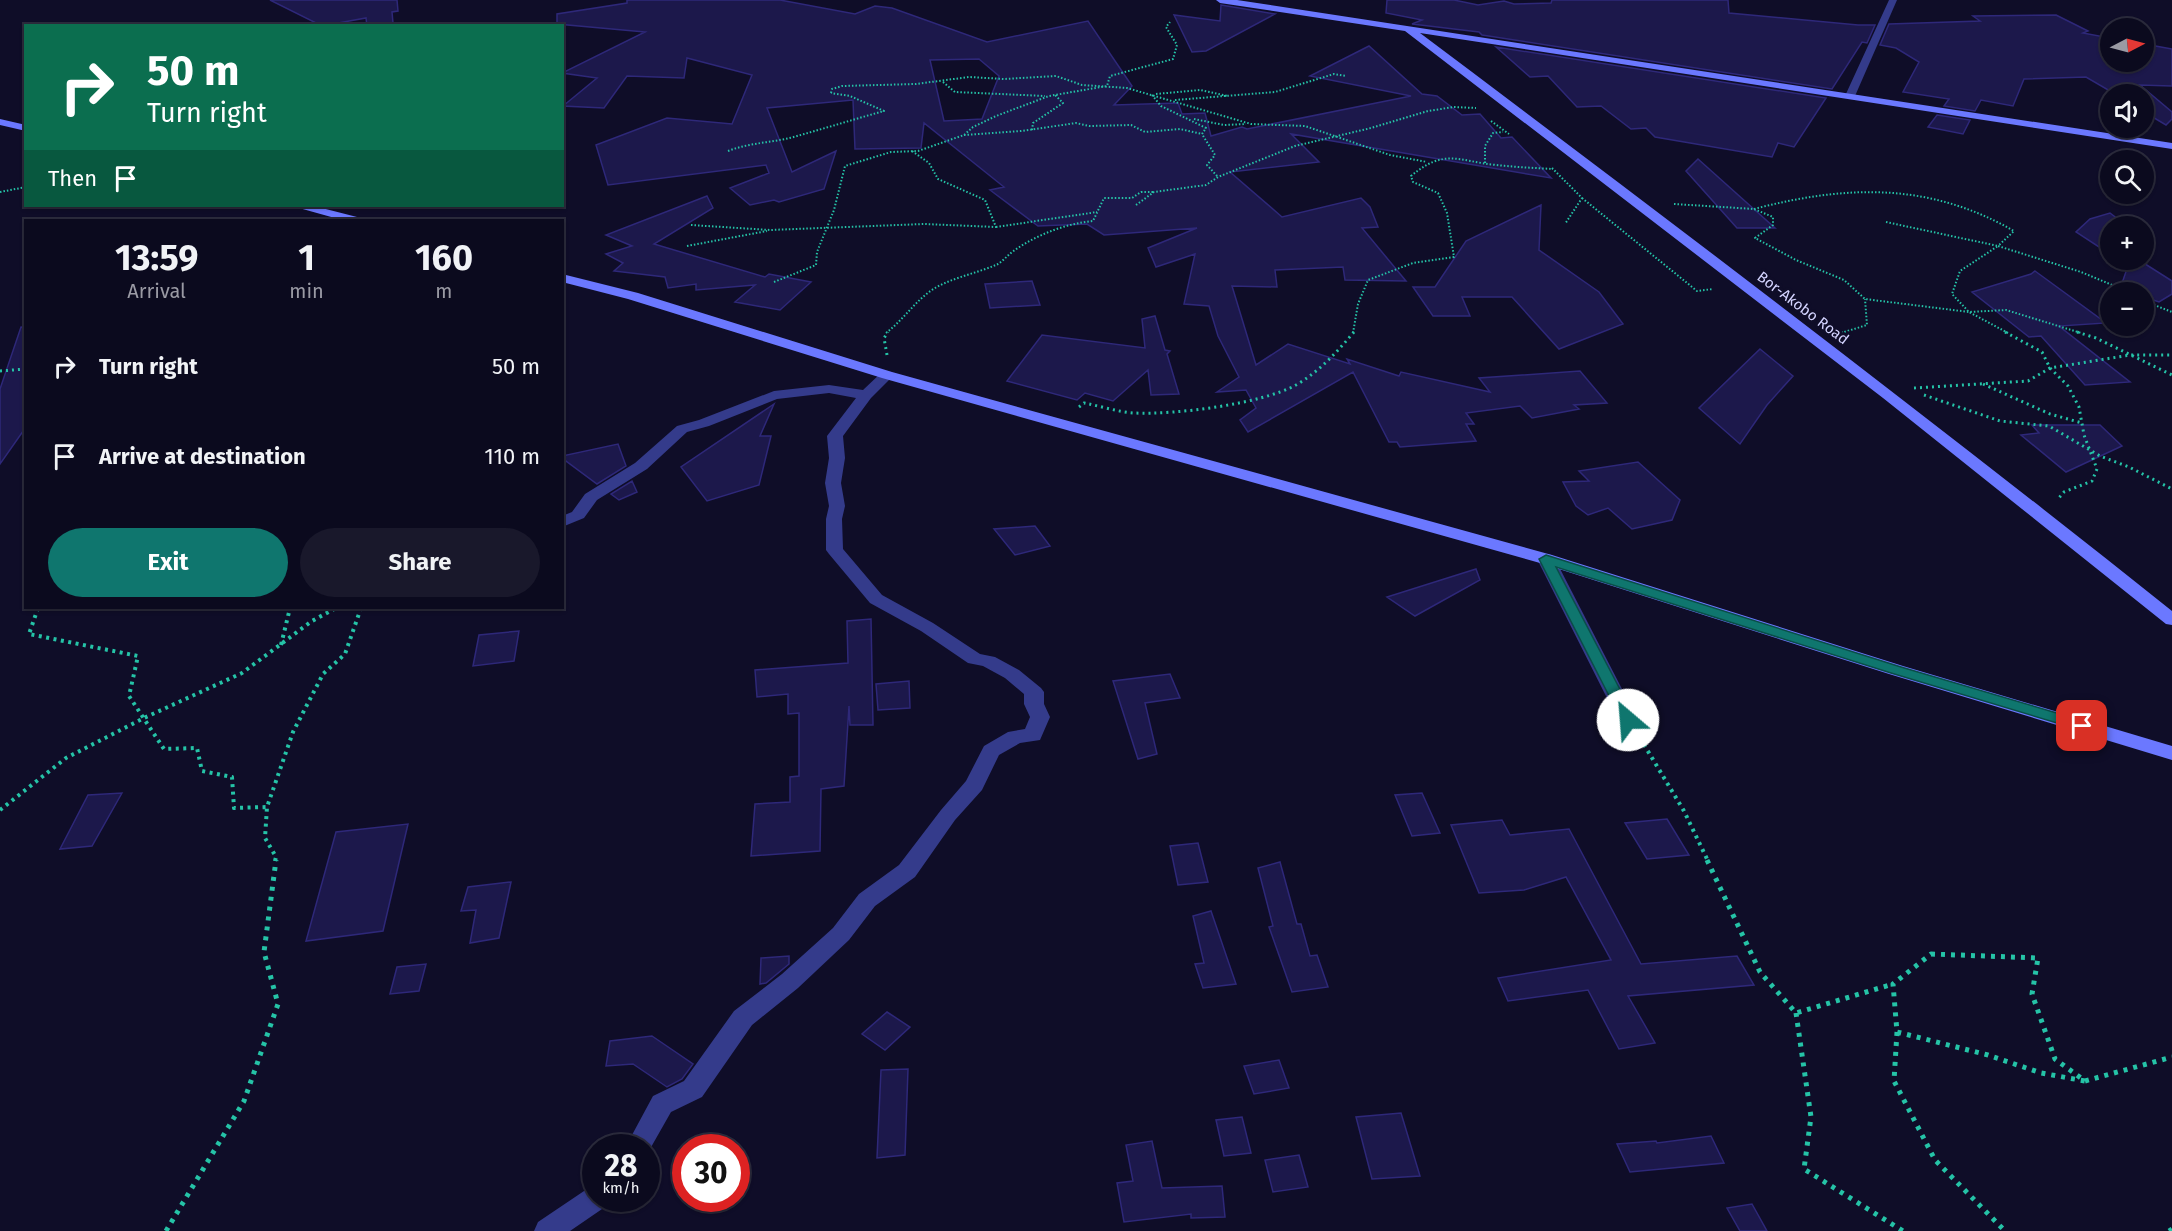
<!DOCTYPE html>
<meta charset="utf-8">
<style>
:root{--surface:#0b0a1e;--page:#19182b;--text:#f1f3f6;--muted:#9a9aa4;--line:#2b2b3c;--accent:#0f766e}
body{margin:0;font-family:"Fira Sans",sans-serif;background:var(--page);color:var(--text);height:100vh;display:flex;flex-direction:column;font-size:22px;white-space:nowrap}
*{box-sizing:border-box;margin:0}
p{font-size:20px;color:var(--muted)}
.icon{flex:none;width:33px;height:33px;fill:none;stroke:currentColor;stroke-width:2;stroke-linecap:round;stroke-linejoin:round}
.map{position:relative;flex:1;overflow:hidden}
.side{position:absolute;left:24px;top:219px;width:540px;height:390px;display:flex;flex-direction:column;background:var(--surface);border-radius:0px;box-shadow:0 2px 4px #0004,0 0 0 2px var(--line)}
.side>*{flex:none}
.banner{position:absolute;left:24px;top:24px;width:540px;height:183px;border-radius:0px;box-shadow:0 2px 4px #0004,0 0 0 2px var(--line);background:#0b6e4f;color:#fff;overflow:hidden}
.needle{width:39px;rotate:84deg}
.fabs{position:absolute;left:2100px;top:18px;display:grid;gap:12px}
.fabs a{display:grid;place-items:center;width:54px;height:54px;border-radius:50%;background:var(--surface);box-shadow:0 2px 4px #0004,0 0 0 2px var(--line);font-size:30px}
.speed{position:absolute;left:582px;top:1134px;display:flex;gap:12px;font-size:30px;font-weight:700;text-align:center}
.speed>*{display:grid;place-content:center;width:78px;height:78px;border-radius:50%;background:var(--surface);box-shadow:0 2px 4px #0004,0 0 0 2px var(--line);line-height:1}
.speed small{font-size:15px;font-weight:400}
.speed .limit{border:9px solid #d22;background:#fff;color:#111}
.pin{position:absolute;display:grid;place-items:center;width:51px;height:51px;color:#fff;margin:-26px;border-radius:12px;box-shadow:0 3px 9px #0006}
.me{position:absolute;width:66px;margin:-33px;rotate:333deg;stroke-linejoin:round;filter:drop-shadow(0 0 4px #0008)}
.turn{display:flex;align-items:center;gap:21px;height:126px;padding:0 24px;font-size:27px}
.turn .icon{width:78px;height:78px;stroke-width:2.5}
.turn b{display:block;font-size:42px;line-height:51px}
.then{display:flex;align-items:center;height:57px;padding:0 24px;background:#0003;gap:12px;font-size:22px}
.eta{display:flex;justify-content:space-evenly;align-items:center;height:102px;text-align:center}
.eta b{font-size:36px;font-weight:700;line-height:42px}
.primary-button{display:flex;gap:12px;margin-top:auto;padding:12px 24px}
.primary-button a{flex:1;height:69px;border-radius:36px;background:var(--accent);color:#fff;font-size:24px;font-weight:700;line-height:69px;text-align:center}
.primary-button a+a{background:var(--page);color:var(--text)}
ul{padding:0;list-style:none}
li{display:flex;align-items:center;gap:18px;height:90px;padding:0 24px}
li div{flex:1}
li b{display:block;font-size:22px}
li em{font-style:normal}
.map>svg:first-child{display:block}
.building{fill:#1c184b;stroke:#2e2879;stroke-width:1.5;fill-rule:evenodd}
.lines{fill:none;stroke-linecap:round;stroke-linejoin:round}
.path-far3{stroke:#25c3a7;stroke-width:2;stroke-dasharray:1.5 2;stroke-linecap:butt}
.path-far2{stroke:#25c3a7;stroke-width:3;stroke-dasharray:2 4;stroke-linecap:butt}
.path-far1{stroke:#25c3a7;stroke-width:4;stroke-dasharray:3 4.5;stroke-linecap:butt}
.path{stroke:#25c3a7;stroke-width:5;stroke-dasharray:4 6;stroke-linecap:butt}
.street{fill:#343b8b;fill-rule:evenodd}
.secondary{fill:#6b78ff;fill-rule:evenodd}
.route{fill:#0f766e;stroke:#0a4d48;stroke-width:1.5}
.labels{text-anchor:middle;dominant-baseline:central;stroke-width:6;stroke-linejoin:round;paint-order:stroke}
.far-street-label{font-size:15px;fill:#d4d4ff;stroke:#0f0d28}
</style>
<div class="map">
<svg width="2172" height="1231" viewBox="0 0 2172 1231">
<rect width="100%" height="100%" fill="#0f0d28"/>
<!-- building -->
<path class="building" d="M270 0H397L398 11 392 12 393 23 367 26 366 18 322 26Z
M627 0H780L855 14 875 6 892 8 987 42 1088 21 1132 86 1114 105 1178 103 1182 114 1205 113 1211 136 1242 127 1247 129 1411 96 1310 76 1369 46 1422 94 1437 96 1462 115 1480 114 1501 138 1512 137 1551 178 1291 134 1319 162 1230 172 1282 217 1361 198 1370 207 1378 227 1362 228 1406 281 1345 280 1343 267 1275 270 1277 287 1232 286 1256 365 1288 344 1350 364 1347 359 1399 376 1401 372 1490 392 1479 378 1580 371 1607 403 1574 405 1579 409 1532 418 1520 406 1466 413 1474 424H1466L1476 441 1400 447 1397 442H1389L1353 372 1248 432 1240 420 1256 408 1246 390 1217 392 1239 377 1218 336 1209 306 1184 304 1195 254 1156 267 1148 248 1197 228 1104 235 1087 224 1038 226 990 190 1004 187 924 123 921 148 855 149 853 100 767 108 792 172 836 151 824 189 779 202 774 200 750 205 730 188 769 173 766 165 608 185 596 145 667 118 732 124 752 75 687 58 684 78 627 76 604 108 563 106 597 78 562 73 645 32 557 24V14L627 3ZM979 59 999 76 982 119 944 121 930 60Z
M1387 0H1454L1478 5 1504 1 1514 4 1551 3 1552 0H1728L1729 13 1858 25H1875L1867 43 1862 42 1832 89 1482 35 1479 32 1412 24 1422 20 1386 13Z
M1221 5 1275 14 1206 51 1192 52 1174 15 1220 21Z
M2056 15 2088 31 2083 33 2110 38V62H2144V44L2172 49V86L2140 85 2172 112V119L2166 125 2151 116 2144 115V94H2115L2086 77 2024 79 2013 106 1981 100 1975 111 1944 106 1949 99 1903 92 1919 62 1896 48 1880 45 1889 24 1980 21 1973 16Z
M1496 47 1826 98 1794 147 1778 143 1772 157 1655 137 1646 128 1631 129 1601 106 1577 107 1548 76 1530 77Z
M1937 115 1970 120 1963 134 1928 127Z
M1698 159 1775 228H1737L1686 171Z
M707 196 713 208 654 244 765 277 769 274 811 282 780 310 735 302 755 285 696 290V284L668 288 665 277 614 271 623 263 606 254 632 246 606 235Z
M1541 205 1539 250 1599 292 1623 324 1559 349 1512 297H1462L1470 316H1433L1413 287H1435L1466 241Z
M2110 213 2127 226H2110V247H2099L2076 232 2090 219Z
M2130 260H2139L2172 281V294L2159 302 2144 297V292H2129L2120 289Z
M2035 271 2106 323 2059 326 2130 382 2085 385 2041 336 2029 337 1972 292 2031 274Z
M1032 281 1040 305 990 308 985 284Z
M1155 316 1165 350 1170 351 1167 354 1179 394 1151 395 1148 370 1113 401 1085 393 1077 400 1007 381 1042 335 1145 348 1142 319Z
M21 327 26 328V427L0 464V389Z
M1760 349 1793 376 1767 405 1740 444 1699 408Z
M774 404 760 436H771L759 485 707 501 681 467Z
M2032 425H2100L2122 446 2066 472 2021 435 2039 433Z
M618 444 626 466 597 484 562 458V456Z
M1638 462 1680 500 1672 520 1632 529 1608 508 1588 515 1576 506 1563 482 1589 481 1579 471Z
M632 481 637 492 619 500 611 494Z
M1035 526 1050 546 1015 555 994 529Z
M1476 569 1480 580 1415 616 1387 597Z
M871 619 873 725H850L849 706 844 786 821 789 820 851 751 856 755 804 790 802V777L799 776V713L788 714V694L757 697 755 670 848 663 847 621Z
M519 631 514 661 473 666 479 635Z
M1170 674 1180 698 1145 703 1157 754 1138 759 1113 681Z
M909 681 910 708 878 710 876 684Z
M122 793 92 846 60 849 88 795Z
M1422 793 1440 833 1412 836 1395 795Z
M1667 819 1689 855 1647 859 1625 823Z
M1502 820 1510 835 1569 829 1641 964 1737 956 1754 985 1628 996 1655 1043 1619 1049 1588 990 1508 1001 1498 978 1611 960 1566 877 1524 890 1479 893 1451 825Z
M408 824 383 931 306 941 336 832Z
M1198 843 1208 882 1178 885 1170 846Z
M1280 862 1297 924H1301L1310 956 1317 955 1328 987 1292 992 1269 927 1273 926 1258 868Z
M511 882 499 938 470 943 476 910 461 911 468 887Z
M1211 911 1236 984 1203 988 1195 964 1204 963 1193 916Z
M789 956V964L766 983 760 984 761 958Z
M426 964 419 991 390 994 397 967Z
M887 1012 910 1027 885 1050 862 1034Z
M652 1036 693 1064 682 1079 667 1087 633 1064 606 1066 610 1041Z
M1279 1060 1289 1088 1254 1094 1244 1066Z
M908 1069 905 1155 877 1158 881 1070Z
M1401 1113 1420 1176 1372 1179 1356 1117Z
M1242 1117 1251 1153 1224 1156 1216 1120Z
M1711 1136 1724 1163 1630 1172 1617 1144 1656 1141 1657 1143Z
M1152 1141 1162 1188 1222 1186 1225 1217 1191 1218V1214L1124 1222 1117 1183 1133 1181 1126 1145Z
M1299 1155 1308 1187 1273 1192 1265 1160Z
M1752 1204 1767 1231H1740L1727 1208Z"/>
<g class="lines">
<!-- path-far3 -->
<path class="path-far3" d="M943 82 955 92 1045 96
M831 93 832 89 842 86 916 84 969 77 1004 79 1056 76 1082 85 1127 88 1251 124 1305 126 1390 155 1427 162
M1156 94 1200 90 1228 96
M1152 95 1161 106 1206 128 1202 134 1215 155 1207 165 1218 177
M1175 100 1275 92 1334 74 1346 76
M1194 119 1224 125 1246 124
M1491 121 1509 134
M1032 130 1033 123 1063 103 1055 95
M964 135 1021 131 1076 123 1089 126 1131 125 1145 132 1180 129 1202 134
M728 151C751 142 774 143 797 136 826 128 855 119 884 111L850 96 831 93
M1485 163V146L1493 133 1503 132
M1552 168 1582 198 1565 224
M0 192 26 187
M1582 198 1697 291 1713 289
M1674 204 1754 209 1773 217V225L1755 238 1796 260 1844 280 1865 299 1969 312 2006 310 2081 333
M1136 205 1154 192 1206 185 1218 177 1295 146 1371 128 1428 111 1454 107 1476 108
M1754 209C1846 185 1929 182 2014 231L1998 246 2081 272 2129 292
M1886 222 1998 246 1960 271 1952 294 1969 312 2008 333
M691 225 770 230 924 224 996 227 985 200 938 179 929 163 912 151
M996 227 1097 212
M687 246 767 231
M774 282 816 265 817 252 834 210 845 166 891 152 918 151 964 135 973 127 996 116 1049 96 1107 86 1110 76 1173 59 1177 45 1166 27 1170 22
M2144 301 2172 312
M886 333C902 321 913 304 929 292 948 278 976 274 998 264 1003 261 1007 256 1012 252 1036 235 1064 224 1093 221L1104 198H1132L1141 192H1153
M1353 333 1358 304 1368 280 1413 263 1454 257 1447 213 1438 193 1413 182 1411 176C1445 148 1457 161 1496 165 1515 167 1534 168 1553 169
M1841 333 1867 325 1865 299"/>
<!-- path-far2 -->
<path class="path-far2" d="M2005 332 2042 352 2050 368 2068 386 2079 407 2084 435 2097 469 2092 481 2064 492 2058 499
M2077 332 2096 338 2172 375
M1841 333 1844 332
M887 355 884 338 888 332
M0 371 26 369
M1983 384 2050 414 2082 423
M1914 388 2028 381 2050 368 2130 355H2172
M1924 395 2000 421 2049 426 2100 456 2129 467 2172 489
M1079 407 1084 403C1100 406 1118 412 1134 413 1175 415 1261 404 1296 385 1320 371 1337 352 1354 332"/>
<!-- path-far1 -->
<path class="path-far1" d="M38 608 29 634 138 656 129 696 164 749 197 748 202 771 232 777 234 808 267 807
M281 645 290 608
M1640 738 1684 811 1708 861
M0 810 66 758 144 718 242 673 312 621 336 608
M275 861 276 857 265 838 267 807 293 732 323 674 345 654 361 608"/>
<!-- path -->
<path class="path" d="M1707 860 1760 972 1796 1013 1893 984
M1931 954 2038 958 2032 994 2055 1059 2085 1081 2041 1073 1988 1055 1897 1032 1893 984Z
M1796 1013 1811 1117 1804 1169 1903 1231
M1897 1032 1894 1081 1935 1160 2005 1231
M2085 1081 2172 1057
M166 1231 244 1101 278 1004 264 952 276 860
M2169 1231 2172 1229"/>
<!-- street -->
<path class="street" d="M1889 0H1897L1855 96 1846 98 1845 96Z
M887 371 894 375 871 398 843 436 845 458 841 483 845 506 842 519 843 549 882 595 933 623 980 654 995 657 1019 670 1041 688 1044 692V704L1050 717 1040 740 1020 743 999 755 982 790 955 820 915 877 875 906 849 940 798 988 752 1025 702 1097 671 1112 646 1156V1148H625L653 1096 684 1081 734 1011 782 974 833 928 859 894 899 865 941 810 966 781 984 746 1008 732 1025 729 1030 717 1024 704V694L1005 678 983 666 968 663 921 631 870 603 829 554 826 550V519L829 506 825 483 829 458 827 436 856 398 829 393 777 399 709 426 687 432 647 469 597 500 584 518 562 527V516L572 512 585 494 635 463 677 426 699 420 774 391 829 385 863 390 882 372Z
M1546 554 1552 555 1555 559 1638 720 1635 725 1628 726 1621 725 1618 720 1537 559 1540 555Z
M596 1186V1198H609L605 1207 570 1231H534L538 1222 587 1189Z"/>
<!-- secondary -->
<path class="secondary" d="M1216 0H1237L2172 143V149L1420 33C1673 223 1925 414 2172 611V625L2166 624 1883 398 1405 31 1220 3Z
M0 119 26 125V131L0 125Z
M297 206H314L357 217 359 220H342L299 208Z
M562 274 638 293 892 372 1552 555 1903 666 2172 746V760L1889 674 1540 563 882 378 628 299 562 282Z"/>
</g>
<!-- route -->
<path class="route" d="M1546 555 1901 667 2087 722 2089 726 2082 731 2077 729 1891 673 1556 567 1636 720 1633 723H1623L1539 559Z"/>
<g class="labels">
<!-- far-street labels -->
<g class="far-street-label">
<text transform="translate(1803 308) rotate(37)">Bor-Akobo Road</text>
</g>
</g>
</svg>
<div class="fabs">
<a><svg class="needle" viewBox="-14 -14 28 28"><path d="M0-13l5 13h-10z" fill="#e53935"/><path d="M0 13l5-13h-10z" fill="#9a9aa4"/></svg></a>
<a><svg class="icon" aria-label="sound" viewBox="0 0 24 24"><path d="M4 9h4l5-4v14l-5-4H4zM17 9q2 3 0 6"/></svg></a>
<a><svg class="icon" aria-label="search" viewBox="0 0 24 24"><circle cx="10" cy="10" r="6"/><path d="M15 15l6 6"/></svg></a>
<a>+</a>
<a>−</a>
</div>
<div class="speed"><div>28<small>km/h</small></div><div class="limit">30</div></div>
<div class="pin" style="left:2082px;top:726px;background:#d93025"><svg class="icon" aria-label="arrive" viewBox="0 0 24 24"><path d="M6 21V4h12l-3 4 3 4H6"/></svg></div>
<svg class="me" style="left:1628px;top:720px" viewBox="-20 -20 40 40"><circle r="19" fill="#fff"/><path d="M0-13L10 11 0 6-10 11z" fill="#0f766e"/></svg>
<div class="banner">
<div class="turn"><svg class="icon" aria-label="right" viewBox="0 0 24 24"><path d="M7 20v-9h11M14 6l5 5-5 5"/></svg><div><b>50 m</b>Turn right</div></div>
<div class="then">Then<svg class="icon" aria-label="arrive" viewBox="0 0 24 24"><path d="M6 21V4h12l-3 4 3 4H6"/></svg></div>
</div>
<section class="side">
<div class="eta">
<div><b>13:59</b><p>Arrival</p></div>
<div><b>1</b><p>min</p></div>
<div><b>160</b><p>m</p></div>
</div>
<ul>
<li><svg class="icon" aria-label="right" viewBox="0 0 24 24"><path d="M7 20v-9h11M14 6l5 5-5 5"/></svg><div><b>Turn right</b></div><em>50 m</em></li>
<li><svg class="icon" aria-label="arrive" viewBox="0 0 24 24"><path d="M6 21V4h12l-3 4 3 4H6"/></svg><div><b>Arrive at destination</b></div><em>110 m</em></li>
</ul>
<div class="primary-button"><a>Exit</a><a>Share</a></div>
</section>
</div>
